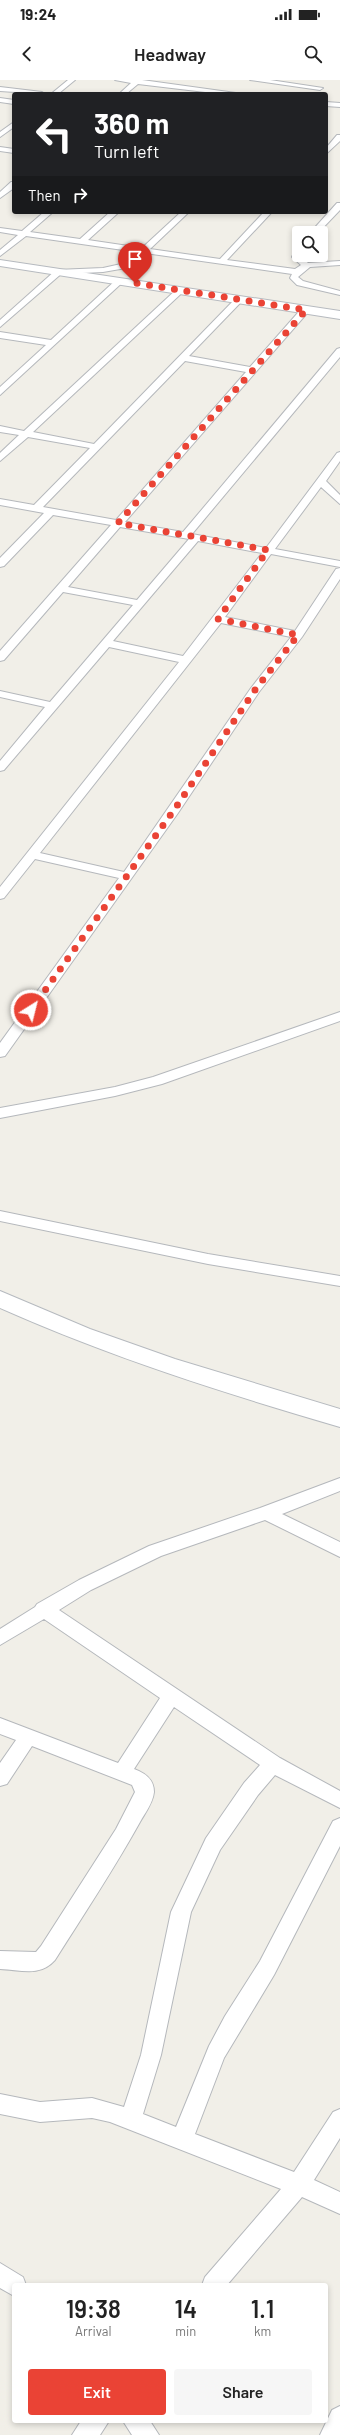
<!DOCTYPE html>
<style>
:root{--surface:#fff;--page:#f6f6f6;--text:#222;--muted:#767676;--accent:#ea4335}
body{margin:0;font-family:Barlow,sans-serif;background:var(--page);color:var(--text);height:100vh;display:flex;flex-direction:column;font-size:15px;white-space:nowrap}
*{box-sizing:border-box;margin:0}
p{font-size:13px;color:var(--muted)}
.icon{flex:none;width:22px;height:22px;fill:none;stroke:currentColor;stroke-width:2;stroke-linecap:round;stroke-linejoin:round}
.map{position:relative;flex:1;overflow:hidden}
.side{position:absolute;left:12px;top:2203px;width:316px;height:140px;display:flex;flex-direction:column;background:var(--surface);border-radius:4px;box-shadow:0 2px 6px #0003}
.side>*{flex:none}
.top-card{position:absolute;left:12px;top:12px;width:316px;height:122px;border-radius:4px;box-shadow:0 2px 6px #0003;background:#202124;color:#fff;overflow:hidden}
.tools{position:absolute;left:292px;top:146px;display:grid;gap:8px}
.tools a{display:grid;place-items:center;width:36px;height:36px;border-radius:4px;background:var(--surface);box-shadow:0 2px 6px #0003;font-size:20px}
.pin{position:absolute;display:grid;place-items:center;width:34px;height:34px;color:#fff;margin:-41px -17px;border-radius:50% 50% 50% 0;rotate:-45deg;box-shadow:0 0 4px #0007}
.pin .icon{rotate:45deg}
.me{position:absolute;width:44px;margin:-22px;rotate:36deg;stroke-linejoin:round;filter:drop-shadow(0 0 3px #0008)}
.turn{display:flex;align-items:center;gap:14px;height:84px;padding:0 16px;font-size:18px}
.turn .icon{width:52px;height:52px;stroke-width:2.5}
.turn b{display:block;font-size:28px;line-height:34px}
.then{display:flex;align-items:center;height:38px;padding:0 16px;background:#0003;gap:8px;font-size:15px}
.eta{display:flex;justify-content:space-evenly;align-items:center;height:68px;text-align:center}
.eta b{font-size:24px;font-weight:600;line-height:28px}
.action{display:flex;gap:8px;margin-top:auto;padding:8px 16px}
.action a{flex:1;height:46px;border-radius:4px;background:var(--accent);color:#fff;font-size:16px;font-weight:600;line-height:46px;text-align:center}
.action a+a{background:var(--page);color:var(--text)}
.status{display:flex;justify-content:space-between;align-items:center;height:28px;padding:0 20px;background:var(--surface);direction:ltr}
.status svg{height:11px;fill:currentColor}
header{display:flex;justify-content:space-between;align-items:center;height:52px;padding:0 16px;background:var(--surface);font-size:18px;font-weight:600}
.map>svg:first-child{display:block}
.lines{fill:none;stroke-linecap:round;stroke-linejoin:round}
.street-casing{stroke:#b5b8bc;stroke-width:2}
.secondary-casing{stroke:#b6babf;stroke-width:2}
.street{fill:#fff;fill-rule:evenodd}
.secondary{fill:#fff;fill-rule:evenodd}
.route{stroke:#ea4335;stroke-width:7;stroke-dasharray:0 12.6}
</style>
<div class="status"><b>19:24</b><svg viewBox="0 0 49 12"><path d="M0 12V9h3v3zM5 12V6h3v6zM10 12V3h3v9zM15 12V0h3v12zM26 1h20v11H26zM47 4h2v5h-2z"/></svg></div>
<header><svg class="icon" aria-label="back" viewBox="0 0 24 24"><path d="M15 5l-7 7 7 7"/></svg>Headway<svg class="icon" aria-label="search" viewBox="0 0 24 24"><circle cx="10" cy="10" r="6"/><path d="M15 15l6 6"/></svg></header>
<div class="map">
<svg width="340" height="2355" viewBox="0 0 340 2355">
<rect width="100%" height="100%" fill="#f1efe8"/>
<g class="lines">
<defs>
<path id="street" d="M68 0H75L58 14H51Z
M115 0H142L243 14H222L138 4 126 14H119L131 3Z
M250 0H270L323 8 320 10Z
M0 7 42 12 45 14 0 11Z
M0 18 14 20V24L0 22Z
M326 22 340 23V27L326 26Z
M14 42V47L0 57V52Z
M337 55H340V61L326 74V68Z
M0 67 14 69V73L0 71Z
M11 102H14V108L0 118V112Z
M337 123H340V130L318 153H310Z
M44 132H53L30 152 80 159 110 132H119L88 160 142 168 181 132H189L150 169 220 179 264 132H272L227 180 295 189 301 185 292 177 296 169H299V175L308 183 340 181V185L310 187 298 197 303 201 340 211V215L297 205 290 198 292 194 145 173 126 188 103 192 61 194 0 247V240L56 190 103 188 121 184 137 172 26 156 0 176V170L18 155 0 152V148L22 151Z
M117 199 124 201 0 315V307L46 265 0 258V252L51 260Z
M178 208 185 210 33 352 94 364 237 217 244 219 189 276 250 287 303 227H309V231L125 442 183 452 337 269 340 268V277L192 454 266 468 337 373 340 372V381L326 401 340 415V424L321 407 275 469 340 481V487L271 474 225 537 295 551 336 489 340 488V499L302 557 259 612 178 733 5 976 0 977V963L119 798 35 779 4 818 0 819V807L179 582 109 567 4 690 0 691V681L45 627 0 617V611L50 622 133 525 63 512 4 580 0 581V571L111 445 53 435 4 486 0 487V478L44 433 0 425V419L34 425 90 368 28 357 0 381V373L19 355 0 352V346L24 351ZM185 281 246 292 116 440 43 427ZM120 447 189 459 137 520 68 507ZM198 461 262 473 183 576 113 561ZM221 543 291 557 251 608 124 792 40 773Z
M340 932V941L162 1004 115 1016 0 1038V1028L115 1007 153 997Z
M0 1131 208 1174 340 1196V1206L208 1184 0 1141Z
M340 1398V1411L282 1434 340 1462V1477L265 1440 161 1476 91 1510 59 1530 280 1678 340 1711V1728L275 1695 258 1715 220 1770 191 1832 161 1975 143 2034 176 2047 209 1966 225 1936 260 1881 333 1741 340 1738V1766L274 1895 224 1978 195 2054 294 2092 333 2032 340 2029V2058L314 2100 340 2112V2134L302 2117 227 2205H202L205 2197 281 2109 110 2042 92 2038 40 2042 0 2034V2014L40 2022 92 2018 124 2027 141 1975 171 1832 206 1758 244 1703 260 1685 174 1627 134 1689C145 1693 154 1699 154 1712 153 1723 145 1733 140 1742 114 1789 84 1834 55 1880 40 1897 22 1890 0 1889V1871L36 1872 41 1866 116 1749 135 1712 132 1705 32 1666 7 1704 0 1706V1683L16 1660 0 1654V1638L118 1683 160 1618 44 1539 0 1565V1549L35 1527 37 1524 79 1500 149 1466 260 1428Z
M0 2183 23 2197 26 2205H14V2216L0 2208Z
M340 2326V2355H320L332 2330Z
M81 2341H109L100 2355H72Z
M123 2341H150L159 2355H132Z"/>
<path id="secondary" d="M0 180 340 231V239L0 186Z
M0 1211 90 1249 175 1279 340 1329V1347C224 1313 110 1277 0 1228Z"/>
</defs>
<!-- street casing -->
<use href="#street" class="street-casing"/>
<!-- secondary casing -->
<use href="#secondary" class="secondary-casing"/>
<!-- street -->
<use href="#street" class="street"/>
<!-- secondary -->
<use href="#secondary" class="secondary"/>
</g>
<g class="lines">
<!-- route -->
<path class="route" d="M31 930 174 730 255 610 298 555 218 539 268 470 118 443 306 230 135 203"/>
</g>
</svg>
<div class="tools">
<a><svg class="icon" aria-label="search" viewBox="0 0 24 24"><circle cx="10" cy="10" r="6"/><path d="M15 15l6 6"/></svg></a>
</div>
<div class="pin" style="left:135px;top:203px;background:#d93025"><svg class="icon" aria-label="arrive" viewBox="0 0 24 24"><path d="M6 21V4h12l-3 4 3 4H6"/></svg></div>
<svg class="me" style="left:31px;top:930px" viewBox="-20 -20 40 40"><circle r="17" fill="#ea4335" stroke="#fff" stroke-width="3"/><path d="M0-11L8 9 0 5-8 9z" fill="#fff"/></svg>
<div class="top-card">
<div class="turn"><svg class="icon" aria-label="left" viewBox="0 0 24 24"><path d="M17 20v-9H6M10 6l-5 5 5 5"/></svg><div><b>360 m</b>Turn left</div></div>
<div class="then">Then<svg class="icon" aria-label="right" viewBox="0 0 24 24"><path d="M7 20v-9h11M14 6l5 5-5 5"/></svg></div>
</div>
<section class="side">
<div class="eta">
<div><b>19:38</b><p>Arrival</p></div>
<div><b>14</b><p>min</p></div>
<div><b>1.1</b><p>km</p></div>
</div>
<div class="action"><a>Exit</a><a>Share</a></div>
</section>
</div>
